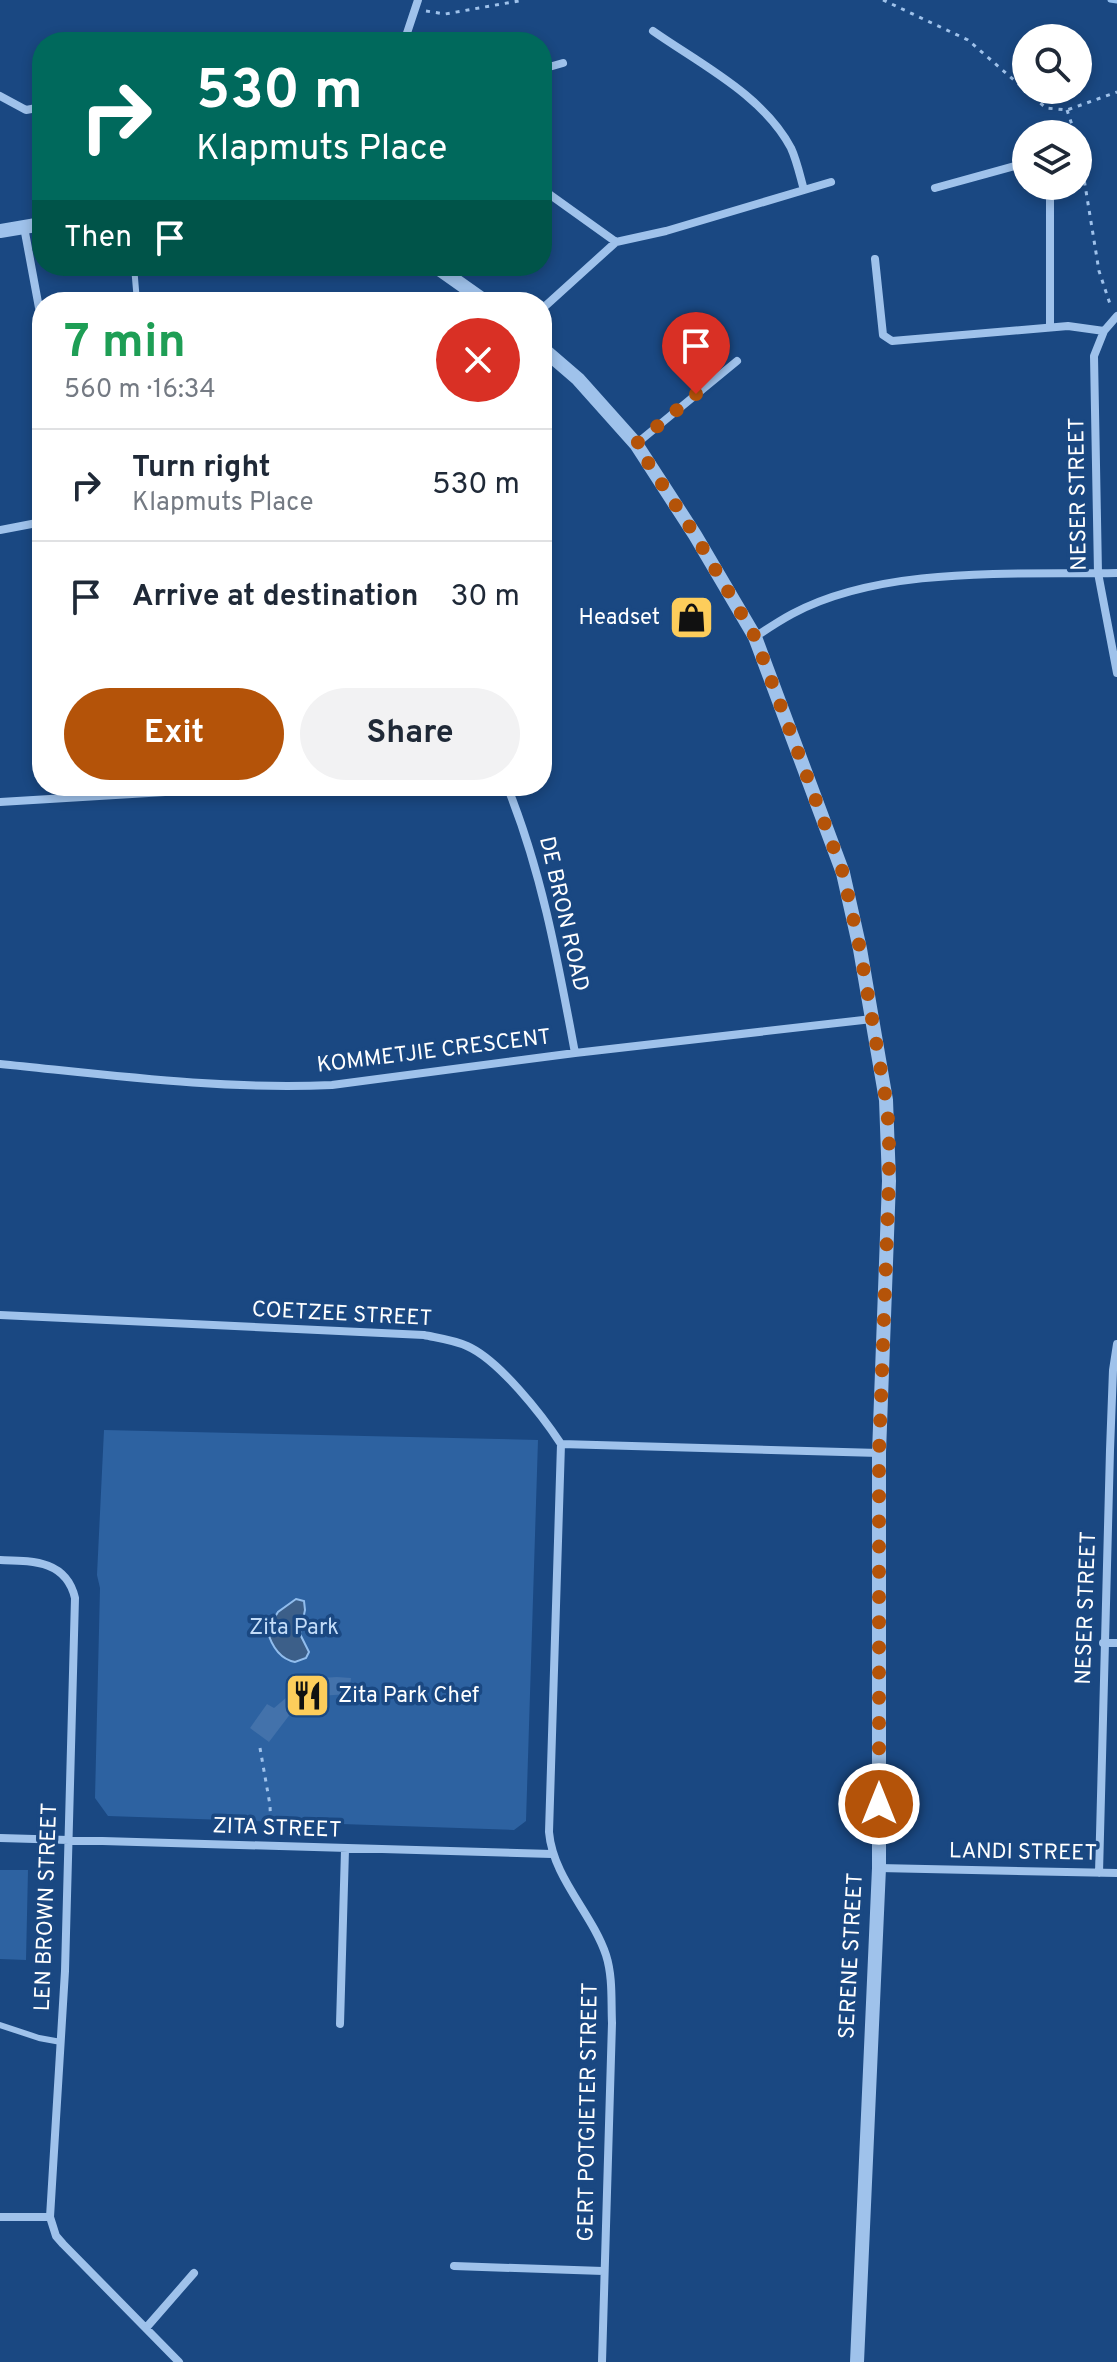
<!DOCTYPE html>
<meta charset="utf-8">
<style>
:root{--surface:#fff;--page:#f2f2f3;--text:#1f2937;--muted:#747a83;--line:#e0e1e3;--accent:#b45309}
body{margin:0;font-family:Overpass,sans-serif;background:var(--page);color:var(--text);height:100vh;display:flex;flex-direction:column;font-size:30px;white-space:nowrap}
*{box-sizing:border-box;margin:0}
p{font-size:26px;color:var(--muted)}
.icon{flex:none;width:44px;height:44px;fill:none;stroke:currentColor;stroke-width:2;stroke-linecap:round;stroke-linejoin:round}
.map{position:relative;flex:1;overflow:hidden}
.drawer{position:absolute;left:32px;top:292px;width:520px;height:504px;display:flex;flex-direction:column;background:var(--surface);border-radius:32px;box-shadow:0 4px 12px #0003}
.drawer>*{flex:none}
.banner{position:absolute;left:32px;top:32px;width:520px;height:244px;border-radius:32px;box-shadow:0 4px 12px #0003;background:#00695c;color:#fff;overflow:hidden}
.tools{position:absolute;left:1012px;top:24px;display:grid;gap:16px}
.tools a{display:grid;place-items:center;width:80px;height:80px;border-radius:50%;background:var(--surface);box-shadow:0 4px 12px #0003;font-size:40px}
.pin{position:absolute;display:grid;place-items:center;width:68px;height:68px;color:#fff;margin:-82px -34px;border-radius:50% 50% 50% 0;rotate:-45deg;box-shadow:0 0 8px #0007}
.pin .icon{rotate:45deg}
.me{position:absolute;width:88px;margin:-44px;rotate:0deg;stroke-linejoin:round;filter:drop-shadow(0 0 6px #0008)}
.turn{display:flex;align-items:center;gap:28px;height:168px;padding:0 32px;font-size:36px}
.turn .icon{width:104px;height:104px;stroke-width:2.5}
.turn b{display:block;font-size:56px;line-height:68px}
.then{display:flex;align-items:center;height:76px;padding:0 32px;background:#0003;gap:16px;font-size:30px}
.round{display:grid;place-items:center;flex:none;width:84px;height:84px;border-radius:42px;background:var(--page)}
.summary{display:flex;align-items:center;justify-content:space-between;height:136px;padding:0 32px}
h1{font-size:48px;font-weight:700;line-height:60px;color:#1e9e55}
.button{display:flex;gap:16px;margin-top:auto;padding:16px 32px}
.button a{flex:1;height:92px;border-radius:48px;background:var(--accent);color:#fff;font-size:32px;font-weight:700;line-height:92px;text-align:center}
.button a+a{background:var(--page);color:var(--text)}
ul{padding:0;list-style:none}
li{display:flex;align-items:center;gap:24px;height:112px;padding:0 32px;border-top:2px solid var(--line)}
li div{flex:1}
li b{display:block;font-size:30px}
li em{font-style:normal}
.map>svg:first-child{display:block}
.green{fill:#2d62a1}
.water{fill:#3c5f89;stroke:#91bded;stroke-width:2}
.lines{fill:none;stroke-linecap:round;stroke-linejoin:round}
.stream{stroke:#91bded;stroke-width:5}
.building{fill:#4372ab}
.path{stroke:#9fc2eb;stroke-width:3;stroke-dasharray:4 6;stroke-linecap:butt}
.service{stroke:#9fc2eb;stroke-width:6}
.minor{stroke:#9fc2eb;stroke-width:8}
.tertiary{stroke:#9fc2eb;stroke-width:14}
.route{stroke:#b45309;stroke-width:14;stroke-dasharray:0 25.2}
.labels{text-anchor:middle;dominant-baseline:central;stroke-width:7;stroke-linejoin:round;paint-order:stroke}
.street-label{font-size:22px;fill:#fff;stroke:#1a4882}
.poi-label{font-size:22px;fill:#fff;stroke:#1a4882;text-anchor:end}
.park-label{font-size:22px;fill:#c3dcf8;stroke:#1a4882}
</style>
<div class="map">
<svg width="1117" height="2362" viewBox="0 0 1117 2362">
<rect width="100%" height="100%" fill="#1a4882"/>
<!-- green -->
<path class="green" d="M104 1430 538 1440 526 1821 514 1830 108 1816 95 1798 100 1588 97 1575Z
M0 1870H28L26 1960 0 1959Z"/>
<!-- water -->
<path class="water" d="M296 1599 304 1601 305 1610 300 1634 309 1652 306 1658 295 1662C279 1659 271 1644 267 1630L278 1612Z"/>
<g class="lines">
<!-- stream -->
<path class="stream" d="M1110 0 1117 1"/>
</g>
<!-- building -->
<path class="building" d="M337 1677 351 1678 349 1694 319 1696 322 1704 312 1707 308 1700 291 1713 269 1742 250 1728 267 1704 274 1708 299 1687 321 1678Z"/>
<g class="lines">
<!-- path -->
<path class="path" d="M883 0 968 40 1046 108 1067 110 1117 92
M426 11 445 14 524 0
M1067 110 1075 134
M1078 142 1099 271 1111 307
M260 1748 270 1805 271 1835"/>
<!-- service -->
<path class="service" d="M134 266 137 302
M0 2025 39 2038 61 2042"/>
<!-- minor -->
<path class="minor" d="M653 31C700 64 763 95 791 148 797 161 800 176 804 190
M404 42 418 0
M542 69 563 63
M0 96 26 110 42 107
M935 188 1026 163
M542 189 616 242
M24 227 42 324
M875 259 883 335 892 341 1068 326 1104 331
M542 309 616 242 666 231 831 182
M1117 316 1104 331 1094 356 1098 573 1117 673
M1050 327V186
M636 444 737 361
M0 530 42 522
M755 637C767 629 779 621 792 614 883 565 1016 575 1117 573
M507 786C542 872 558 962 575 1053
M0 802 265 786
M0 1064C110 1075 221 1090 332 1085L575 1053 872 1019
M0 1315 424 1335C438 1338 454 1340 467 1346 499 1360 542 1415 561 1444
M561 1444 549 1832C553 1878 592 1913 606 1955 613 1977 611 2001 612 2023L602 2362
M561 1444 879 1453
M0 1560C32 1561 66 1560 75 1598L65 1971 50 2217 56 2236 63 2244 179 2362
M1103 1643H1117
M0 1838 552 1854
M879 1868 1117 1873
M1099 1873 1110 1450 1113 1370 1117 1344
M340 2024 345 1850
M0 2217H50
M454 2266 603 2271
M146 2328 194 2273"/>
<!-- tertiary -->
<path class="tertiary" d="M0 231 42 224
M435 266 486 302
M542 348 578 379 636 444 695 535 755 637 843 873 860 949 886 1100 889 1181 879 1453V1868L857 2362"/>
</g>
<g class="lines">
<!-- route -->
<path class="route" d="M696 394 636 444 695 535 755 637 843 873 860 949 886 1100 889 1129V1181L879 1453V1804"/>
</g>
<!-- icons -->
<defs>
<symbol id="shop-square" viewBox="-11 -11 22 22"><rect x="-9" y="-9" width="18" height="18" rx="4" fill="#fdcd5b" stroke="#1a4882"/><path d="M-5-2.5h2.3a2.7 3.5 0 0 1 5.4 0H5L5.5 6h-11ZM-1.5-2.5h3a1.5 2.3 0 0 0-3 0Z" fill="#111"/></symbol>
<symbol id="restaurant-square" viewBox="-11 -11 22 22"><rect x="-9" y="-9" width="18" height="18" rx="4" fill="#fdcd5b" stroke="#1a4882"/><path d="M-5-6h1v4h1v-4h1v4h1v-4h1v5L-1.5 .5V6h-2V.5L-5-1ZM5-6V6H3V1.5H1.5Q1.5-4 5-6Z" fill="#111"/></symbol>
</defs>
<g fill-rule="evenodd">
<use href="#shop-square" x="666" y="592" width="51" height="51"/>
<use href="#restaurant-square" x="282" y="1670" width="51" height="51"/>
</g>
<g class="labels">
<!-- street labels -->
<g class="street-label">
<text transform="translate(1079 494) rotate(-91)">NESER STREET</text>
<text transform="translate(563 914) rotate(77)">DE BRON ROAD</text>
<text transform="translate(434 1052) rotate(-7)">KOMMETJIE CRESCENT</text>
<text transform="translate(342 1315) rotate(3)">COETZEE STREET</text>
<text transform="translate(1087 1608) rotate(-88)">NESER STREET</text>
<text transform="translate(277 1829) rotate(2)">ZITA STREET</text>
<text transform="translate(1023 1853) rotate(1)">LANDI STREET</text>
<text transform="translate(47 1907) rotate(-88)">LEN BROWN STREET</text>
<text transform="translate(852 1956) rotate(-87)">SERENE STREET</text>
<text transform="translate(589 2112) rotate(-89)">GERT POTGIETER STREET</text>
</g>
<!-- poi labels -->
<g class="poi-label">
<text x="660" y="618">Headset</text>
<text x="338" y="1696" text-anchor="start">Zita Park Chef</text>
</g>
<!-- park labels -->
<g class="park-label">
<text x="294" y="1628">Zita Park</text>
</g>
</g>
</svg>
<div class="tools">
<a><svg class="icon" aria-label="search" viewBox="0 0 24 24"><circle cx="10" cy="10" r="6"/><path d="M15 15l6 6"/></svg></a>
<a><svg class="icon" aria-label="layers" viewBox="0 0 24 24"><path d="M12 4l9 5-9 5-9-5zM3 14l9 5 9-5"/></svg></a>
</div>
<div class="pin" style="left:696px;top:394px;background:#d93025"><svg class="icon" aria-label="arrive" viewBox="0 0 24 24"><path d="M6 21V4h12l-3 4 3 4H6"/></svg></div>
<svg class="me" style="left:879px;top:1804px" viewBox="-20 -20 40 40"><circle r="17" fill="#b45309" stroke="#fff" stroke-width="3"/><path d="M0-11L8 9 0 5-8 9z" fill="#fff"/></svg>
<div class="banner">
<div class="turn"><svg class="icon" aria-label="right" viewBox="0 0 24 24"><path d="M7 20v-9h11M14 6l5 5-5 5"/></svg><div><b>530 m</b>Klapmuts Place</div></div>
<div class="then">Then<svg class="icon" aria-label="arrive" viewBox="0 0 24 24"><path d="M6 21V4h12l-3 4 3 4H6"/></svg></div>
</div>
<section class="drawer">
<div class="summary"><div><h1>7 min</h1><p>560 m · 16:34</p></div><a class="round" style="background:#d93025;color:#fff"><svg class="icon" aria-label="close" viewBox="0 0 24 24"><path d="M6 6l12 12M18 6L6 18"/></svg></a></div>
<ul>
<li><svg class="icon" aria-label="right" viewBox="0 0 24 24"><path d="M7 20v-9h11M14 6l5 5-5 5"/></svg><div><b>Turn right</b><p>Klapmuts Place</p></div><em>530 m</em></li>
<li><svg class="icon" aria-label="arrive" viewBox="0 0 24 24"><path d="M6 21V4h12l-3 4 3 4H6"/></svg><div><b>Arrive at destination</b></div><em>30 m</em></li>
</ul>
<div class="button"><a>Exit</a><a>Share</a></div>
</section>
</div>
